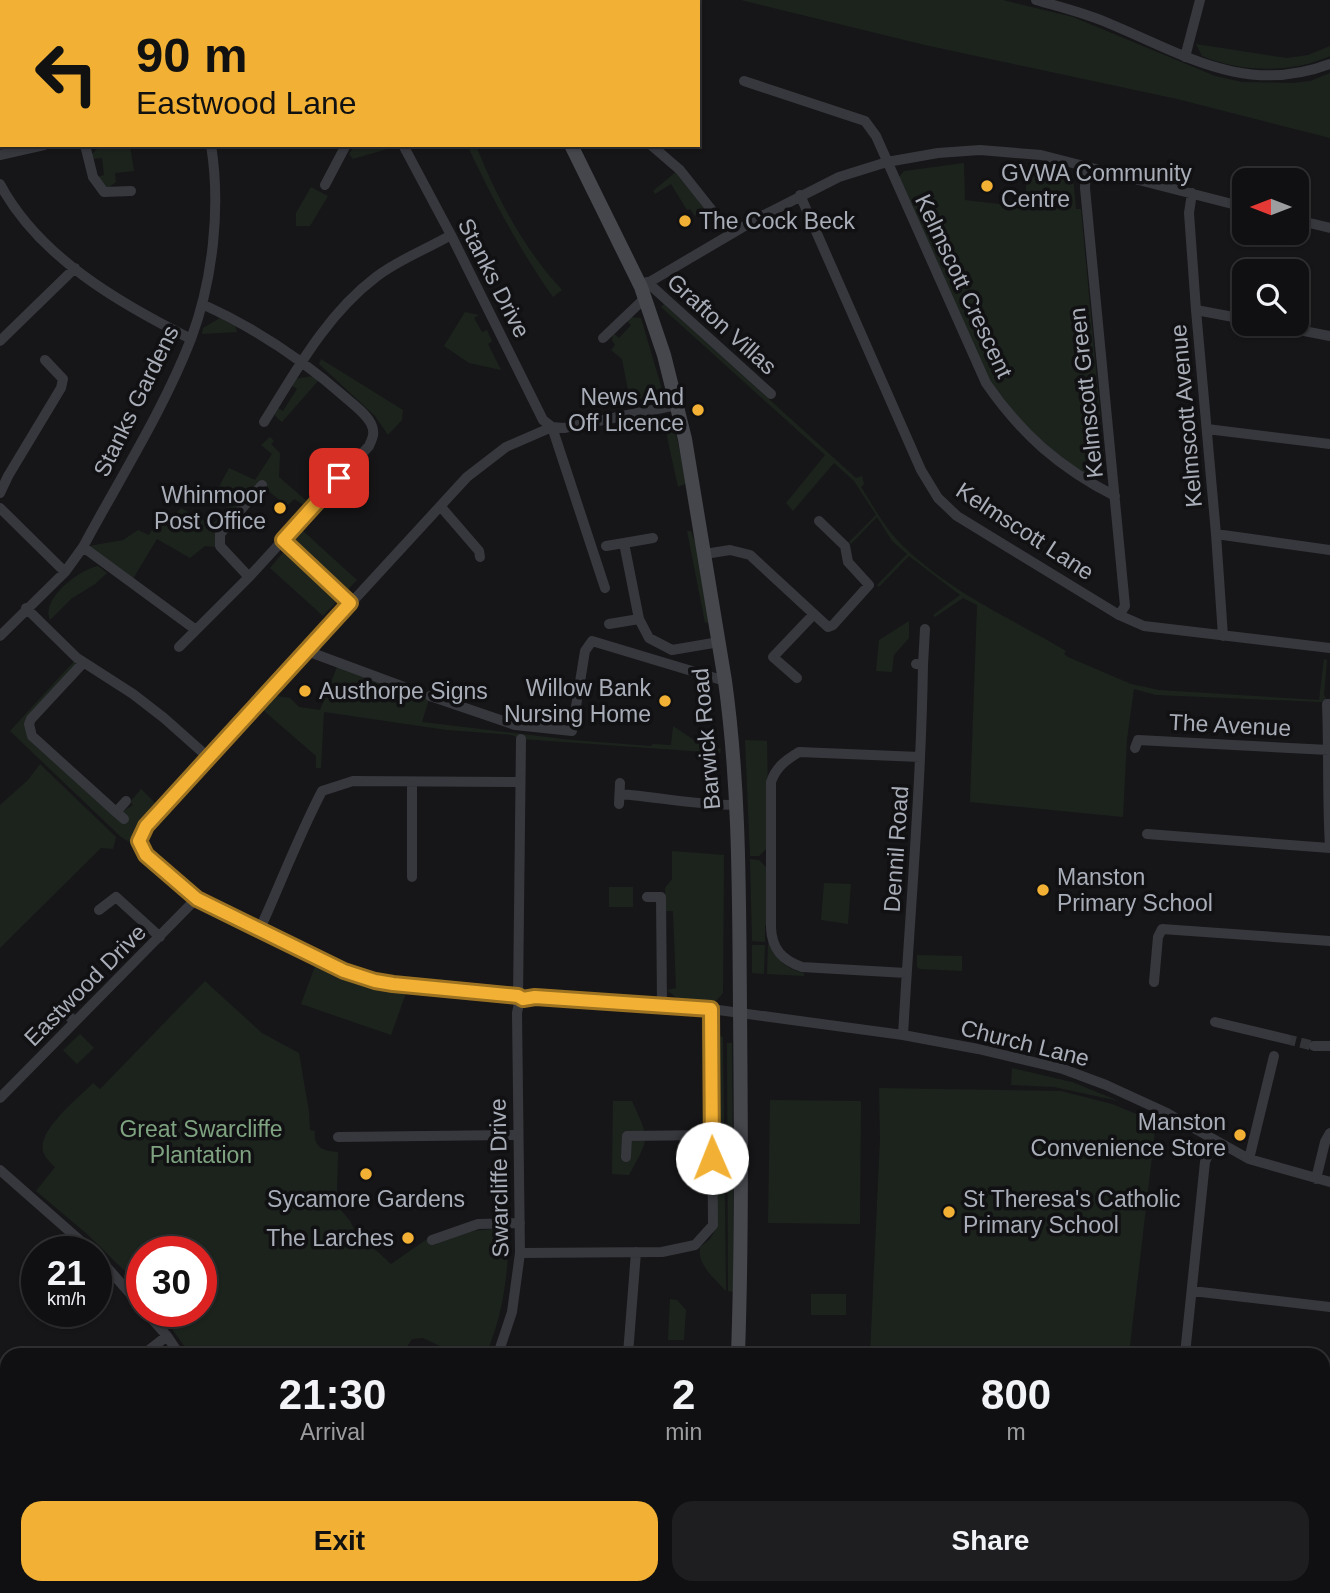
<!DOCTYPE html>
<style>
:root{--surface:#101012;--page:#1e1e20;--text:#f1f3f6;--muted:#9c9d9f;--line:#303032;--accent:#f2b134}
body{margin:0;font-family:Helvetica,sans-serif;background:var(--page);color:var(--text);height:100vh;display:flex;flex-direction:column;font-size:26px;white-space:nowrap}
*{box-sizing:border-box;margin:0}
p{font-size:23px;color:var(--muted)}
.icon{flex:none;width:38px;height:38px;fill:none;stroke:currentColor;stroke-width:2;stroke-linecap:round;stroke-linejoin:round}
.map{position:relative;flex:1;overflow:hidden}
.side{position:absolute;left:0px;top:1348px;width:1330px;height:247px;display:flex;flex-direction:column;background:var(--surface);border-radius:21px 21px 0 0;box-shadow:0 2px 5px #0004,0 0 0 2px var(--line)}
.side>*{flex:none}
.guide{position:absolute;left:0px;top:0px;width:700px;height:147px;box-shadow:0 2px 5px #0004,0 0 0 2px var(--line);background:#f2b134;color:#111;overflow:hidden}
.needle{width:46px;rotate:270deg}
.tools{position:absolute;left:1232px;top:168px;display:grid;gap:14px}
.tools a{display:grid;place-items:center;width:77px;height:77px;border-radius:14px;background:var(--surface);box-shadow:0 2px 5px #0004,0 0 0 2px var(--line);font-size:35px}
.speed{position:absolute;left:21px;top:1236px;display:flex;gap:14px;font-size:35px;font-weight:700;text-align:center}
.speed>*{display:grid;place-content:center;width:91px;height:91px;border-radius:50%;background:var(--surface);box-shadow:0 2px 5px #0004,0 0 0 2px var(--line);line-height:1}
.speed small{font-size:18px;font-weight:400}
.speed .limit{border:10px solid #d22;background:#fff;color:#111}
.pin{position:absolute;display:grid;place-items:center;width:60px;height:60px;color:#fff;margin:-30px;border-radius:14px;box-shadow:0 4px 10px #0006}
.me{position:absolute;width:77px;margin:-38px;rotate:359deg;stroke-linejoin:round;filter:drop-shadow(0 0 5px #0008)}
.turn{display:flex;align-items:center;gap:24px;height:147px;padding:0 21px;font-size:32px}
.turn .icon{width:91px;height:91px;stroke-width:2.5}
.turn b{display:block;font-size:49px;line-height:60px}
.eta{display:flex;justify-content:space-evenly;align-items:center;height:119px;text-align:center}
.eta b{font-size:42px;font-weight:700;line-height:49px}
.action{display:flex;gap:14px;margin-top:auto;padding:14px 21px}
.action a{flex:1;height:80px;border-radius:21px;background:var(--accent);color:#111;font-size:28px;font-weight:700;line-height:80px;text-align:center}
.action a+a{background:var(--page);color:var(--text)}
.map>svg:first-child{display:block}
.green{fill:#1c231d}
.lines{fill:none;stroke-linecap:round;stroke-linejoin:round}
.stream{stroke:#2c353c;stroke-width:3.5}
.street-tunnel{stroke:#333438;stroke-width:10;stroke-dasharray:10 5;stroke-linecap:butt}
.street{stroke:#37383d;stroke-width:10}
.secondary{stroke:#45474d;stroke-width:14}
.route-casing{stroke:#9d7322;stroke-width:18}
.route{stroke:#f2b134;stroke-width:12}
.poi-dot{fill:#f2b134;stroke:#111113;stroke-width:2.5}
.labels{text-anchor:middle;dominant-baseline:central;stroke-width:7;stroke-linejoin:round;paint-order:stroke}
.poi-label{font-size:23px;fill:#a8adb8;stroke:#111113;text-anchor:start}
.street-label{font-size:23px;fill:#a8adb8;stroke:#111113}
.park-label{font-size:23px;fill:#7fa381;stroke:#111113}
</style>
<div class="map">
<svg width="1330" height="1593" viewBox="0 0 1330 1593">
<rect width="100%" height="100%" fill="#161618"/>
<!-- green -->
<path class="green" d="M0 0H437L2 2 0 91Z
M741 0H1003L1073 17 1215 76 1242 82 1292 83 1310 81 1330 73V138L1177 99 925 45Z
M1196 44 1287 58 1308 55 1330 46V56C1290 74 1241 72 1202 56Z
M101 145H130L134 171 115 173 116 182 108 188 97 177 104 175 102 158 92 159 91 155Z
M355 145H388L390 148 353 159 349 154Z
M467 145 477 148C498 200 524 249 562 290L553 297C519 249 492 198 467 145Z
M964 163 965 200 1025 207 1027 166 1073 176 1076 209H1081L1105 466 1097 475 1088 477C1049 449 1014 419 988 378L899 177 904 171Z
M677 171 719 225 717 226 713 221 710 222 714 229 712 230 697 214 695 216 690 209 687 210 671 184 655 194 653 191Z
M311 187 328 196 310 226H296V213Z
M664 304 856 478 862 476 864 484 861 487C873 506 885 528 901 544 948 591 1010 618 1066 651L1064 654 1068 657 1131 684 1159 690 1319 700 1324 659 1327 660 1324 695 1326 698 1322 702 1156 695 1134 689 1127 739 1123 817 970 802 977 605 963 598 935 617 933 615 960 595 909 556 879 587 877 585 907 554 892 541 877 517 851 544 849 542 876 515 854 481 834 463 793 511 786 503 825 455 661 307Z
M465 312 479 315 474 318 482 332 487 330 492 341 488 344 501 370 469 363 444 346Z
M631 317 641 318 661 386V392L657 396 630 400 622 359 611 350 615 345 612 340 613 333 619 338 631 325 626 320Z
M220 318 235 326 237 332 202 334 203 328Z
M321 359 403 410 402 420 388 435 375 416 319 364Z
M313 376 319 380 282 422C276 417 272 414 275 406L283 411 297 389 290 384 294 379Z
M675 430 687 483 678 487 666 432Z
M270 437 274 441 271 444 280 453 279 477 308 502 305 506 294 499 287 506 262 486 215 547 205 546 190 558 157 539 131 582 83 547 123 540 138 530 149 535 161 513 172 518 181 508 212 525 228 506 215 494 229 468 255 480 272 454 261 445Z
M302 530 357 580 323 616 270 568Z
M687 531H691L700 556 711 622 705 623Z
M98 566 107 573 95 584 71 599 50 620C40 599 80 569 98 566Z
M909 621V638L894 655 892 672 876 671 879 640Z
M77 658 83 663 32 719 29 730 118 814 133 805 130 802 141 789 162 810 146 826 141 849 121 837 10 731Z
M339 662 430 696 422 722 572 740 651 746 653 744 671 745 673 726 697 742 721 749 720 753 521 739 512 735 447 730 324 712 321 768H316V756L263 710 277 696 290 698 299 707 320 710Z
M745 740 767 741 769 846 759 856H750Z
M40 764 116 837 113 849 101 848 0 948V805L28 780Z
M672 851 724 855 723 993 716 1001 679 1000 667 990 676 988 673 911H666L665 888 672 879Z
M750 859 759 860 769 870 768 925H765V942L752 941Z
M824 883 851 884 848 924 821 920Z
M609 887H633V907H609Z
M768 943C776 959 787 970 804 973V976L767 974Z
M752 945H765L764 974 752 973Z
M917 955 962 956V971L920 969 917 967Z
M318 958 344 971 409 985 391 1035 301 1004Z
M205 981 262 1033 299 1053 309 1112 310 1130 315 1131C313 1148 324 1151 338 1152L337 1192H343L341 1210 350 1221 355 1231 391 1264 430 1237 434 1245C463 1231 476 1229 509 1229 508 1273 504 1313 486 1354H457L423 1338 412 1339 408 1345V1354H190L159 1311H201V1251H142V1288L87 1234 36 1191 55 1167C52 1164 46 1159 44 1154 34 1132 79 1098 93 1083L100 1089Z
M80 1034 94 1048 77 1064 63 1050Z
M716 1034 723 1037 726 1291C715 1279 697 1265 700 1247L710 1239 716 1228Z
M727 1043H732L734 1292 728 1291Z
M1012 1068 1072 1082 1119 1101 1054 1087 1011 1085Z
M879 1088 1061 1091 1112 1104 1156 1122 1129 1354H870L880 1139Z
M770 1100 861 1101 860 1224 768 1223Z
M613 1101H632C650 1141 650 1136 629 1175L612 1174Z
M811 1294H846V1315H811Z
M670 1299 677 1300 686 1310 684 1340H668Z
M27 1587H157L160 1593H38L31 1592Z
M271 1587H334L337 1593H274Z
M443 1587H508L502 1593H448Z
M553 1587H623L619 1593H553Z
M808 1587H1102V1593H809Z"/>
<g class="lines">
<!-- stream -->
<path class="stream" d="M97 0 98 2
M48 2 49 0
M343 2 344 0
M0 50 2 49"/>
<!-- street-tunnel -->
<path class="street-tunnel" d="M1286 1039 1314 1046"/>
<!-- street -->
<path class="street" d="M1036 0C1060 7 1085 13 1108 23 1183 54 1246 96 1330 64
M654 2 656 0
M1185 57 1200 0
M744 81 865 121 876 136 986 383C1021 434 1060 468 1115 496
M85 145 93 177 104 192 131 191
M403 145 451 235 543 420 552 427
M651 145 680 170 730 233
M0 155 44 145
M1086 166 1085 188 1125 606 1119 615
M0 184C39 257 119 303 191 339
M325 185 346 145
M1192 193 1189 213 1196 310 1216 534 1223 636
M800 195 921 470 938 498 957 516 1119 615 1144 626 1330 648
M1297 220 1330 228
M647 282 771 394
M641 287 760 217 839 177 887 162 938 153 980 150 1041 155 1244 207
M1196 310 1244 319
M1268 324 1330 336
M603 338 645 298
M0 341 75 268
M677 405 564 428 552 427 506 447 467 477 146 826 139 841 146 855 196 899 344 971 375 981 393 984 518 997 523 999 535 997 711 1009 903 1035 978 1049 1063 1069 1106 1085 1167 1113 1249 1159 1330 1182
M264 422C296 371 326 315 376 277 398 260 427 249 451 235
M552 427 605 588
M1207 429 1330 444
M0 493 8 476 61 388 63 379 45 360
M441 507 479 551 480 557
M0 508 65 572
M1216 534 1330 550
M653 538 624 543 639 619 649 638 672 650 719 642
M283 540 350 603
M606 546 624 543
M83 547 196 630
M705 554 730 550 750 555 828 627 833 625 869 585 848 562 845 546 819 521
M249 577 220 546V534L262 485
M26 608 77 658 133 694 164 718 209 758
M609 624 639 619
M0 636 65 572 83 547C120 478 163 411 191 339 213 280 221 207 211 145
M179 647 249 577 369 446C372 439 375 434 372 426 368 415 355 406 346 398 302 359 255 328 202 304
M310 649 315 654 404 687
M83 663 31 719 29 724 32 736 116 812
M923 665 925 629
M797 678 773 657 813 615
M430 696 515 725 572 731 585 651 592 641 725 681
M1330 704H1327C1329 752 1327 799 1330 847
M1135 748 1138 740 1329 750
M620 794C658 797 696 805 735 805
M619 804 620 783
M124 819 116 812 126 801
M1147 834 1330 848
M412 877V782
M647 897H661L662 1005
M99 910 116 897 160 937
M259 931C280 885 298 837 322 791L353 781 519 782
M906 973 802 967C782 960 772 949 771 928V782C776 767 786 760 799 752L920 757
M1154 982 1158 937 1162 929 1330 941
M518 997 521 739
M60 1007 75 1022
M1215 1022 1286 1039
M903 1035C910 912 921 789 923 665L916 664
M1314 1046H1330
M0 1098 196 899
M338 1137 518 1135
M626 1157 627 1136 712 1135
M1249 1159 1274 1056
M0 1170 92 1251
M1316 1179 1325 1142 1330 1133
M432 1240 478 1224 520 1223
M520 1253 662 1252 695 1245 713 1225 711 1009
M96 1255 142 1307
M1192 1291 1330 1307
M145 1311 167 1336 179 1354
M676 1351H682V1354
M144 1354 167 1336
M498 1354 512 1312 520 1253 517 1013 519 1003 523 999
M628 1354 636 1252
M1185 1354 1205 1162 1214 1140
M0 1367 7 1375
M0 1482 7 1472
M201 1593 213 1587
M433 1593 440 1587
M666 1593 669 1587"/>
<!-- secondary -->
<path class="secondary" d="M501 0 502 2
M571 145 641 287 664 355 685 439 725 681C740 789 739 900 740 1009 741 1125 742 1239 738 1354
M721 1587V1593"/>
</g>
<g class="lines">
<defs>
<path id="route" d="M339 478 283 540 350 603 146 826 139 841 146 855 197 899 344 971 375 981 393 984 518 996 523 999 535 997 711 1009 712 1158"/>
</defs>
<!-- route casing -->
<use href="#route" class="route-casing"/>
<!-- route -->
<use href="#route" class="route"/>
</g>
<!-- markers -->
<g class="poi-dot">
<circle cx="987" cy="186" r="7"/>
<circle cx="685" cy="221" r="7"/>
<circle cx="698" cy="410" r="7"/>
<circle cx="280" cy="508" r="7"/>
<circle cx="305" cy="691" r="7"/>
<circle cx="665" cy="701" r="7"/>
<circle cx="1043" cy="890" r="7"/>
<circle cx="1240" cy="1135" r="7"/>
<circle cx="366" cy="1174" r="7"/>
<circle cx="949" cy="1212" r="7"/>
<circle cx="408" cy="1238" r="7"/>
</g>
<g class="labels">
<!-- poi labels -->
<g class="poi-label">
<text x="1001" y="173">GVWA Community<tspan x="1001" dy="26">Centre</tspan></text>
<text x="699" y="221">The Cock Beck</text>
<text x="684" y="397" text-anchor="end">News And<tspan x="684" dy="26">Off Licence</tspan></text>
<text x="266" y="495" text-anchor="end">Whinmoor<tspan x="266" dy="26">Post Office</tspan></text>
<text x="651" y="688" text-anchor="end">Willow Bank<tspan x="651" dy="26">Nursing Home</tspan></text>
<text x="319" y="691">Austhorpe Signs</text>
<text x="1057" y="877">Manston<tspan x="1057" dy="26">Primary School</tspan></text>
<text x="1226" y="1122" text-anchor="end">Manston<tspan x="1226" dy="26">Convenience Store</tspan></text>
<text x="366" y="1199" text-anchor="middle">Sycamore Gardens</text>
<text x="963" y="1199">St Theresa's Catholic<tspan x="963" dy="26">Primary School</tspan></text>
<text x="394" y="1238" text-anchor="end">The Larches</text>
</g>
<!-- street labels -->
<g class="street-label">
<text transform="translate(494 278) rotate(63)">Stanks Drive</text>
<text transform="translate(964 286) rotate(65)">Kelmscott Crescent</text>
<text transform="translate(722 324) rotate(42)">Grafton Villas</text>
<text transform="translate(1086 393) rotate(-96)">Kelmscott Green</text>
<text transform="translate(136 401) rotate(-64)">Stanks Gardens</text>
<text transform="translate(1186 416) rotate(-95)">Kelmscott Avenue</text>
<text transform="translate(1025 531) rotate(33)">Kelmscott Lane</text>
<text transform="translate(1230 725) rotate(3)">The Avenue</text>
<text transform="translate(706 739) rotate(-95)">Barwick Road</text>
<text transform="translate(896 849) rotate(-86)">Dennil Road</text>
<text transform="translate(85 985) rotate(-45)">Eastwood Drive</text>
<text transform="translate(1025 1043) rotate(14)">Church Lane</text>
<text transform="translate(499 1178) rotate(-91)">Swarcliffe Drive</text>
</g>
<!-- park labels -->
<g class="park-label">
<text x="201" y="1129">Great Swarcliffe<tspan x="201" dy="26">Plantation</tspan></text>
</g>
</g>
</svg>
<div class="tools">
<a><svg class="needle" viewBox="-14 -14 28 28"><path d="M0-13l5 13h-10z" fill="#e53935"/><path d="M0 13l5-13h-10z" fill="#9c9d9f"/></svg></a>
<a><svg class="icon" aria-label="search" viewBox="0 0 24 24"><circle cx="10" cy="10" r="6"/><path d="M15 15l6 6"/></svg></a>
</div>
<div class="speed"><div>21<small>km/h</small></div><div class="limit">30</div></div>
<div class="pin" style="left:339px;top:478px;background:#d93025"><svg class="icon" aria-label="arrive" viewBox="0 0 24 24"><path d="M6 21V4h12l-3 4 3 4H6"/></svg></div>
<svg class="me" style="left:712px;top:1158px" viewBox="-20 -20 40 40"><circle r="19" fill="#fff"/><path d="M0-13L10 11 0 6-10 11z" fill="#f2b134"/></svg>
<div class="guide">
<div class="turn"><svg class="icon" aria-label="left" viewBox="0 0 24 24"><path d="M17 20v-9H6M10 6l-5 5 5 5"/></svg><div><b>90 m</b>Eastwood Lane</div></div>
</div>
<section class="side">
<div class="eta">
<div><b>21:30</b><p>Arrival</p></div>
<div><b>2</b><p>min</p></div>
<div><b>800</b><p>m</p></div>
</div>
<div class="action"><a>Exit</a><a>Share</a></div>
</section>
</div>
